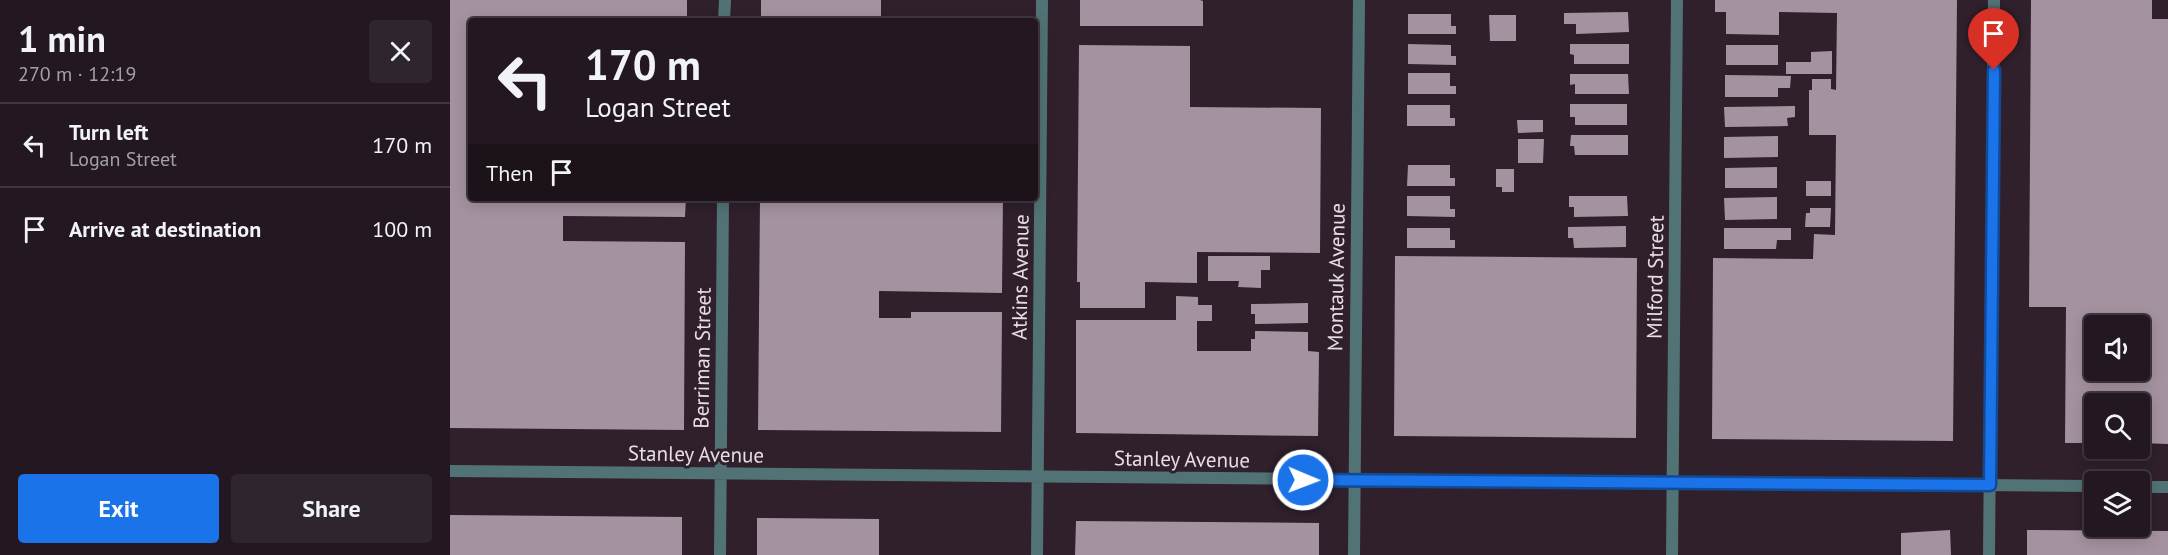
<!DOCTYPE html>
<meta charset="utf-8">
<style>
:root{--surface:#231821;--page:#2f252e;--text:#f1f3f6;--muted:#a3a0a5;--line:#40373f;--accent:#1a73e8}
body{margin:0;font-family:"PT Sans",sans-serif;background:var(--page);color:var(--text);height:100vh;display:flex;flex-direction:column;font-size:22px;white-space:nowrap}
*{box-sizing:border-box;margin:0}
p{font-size:20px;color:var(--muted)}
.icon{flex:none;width:33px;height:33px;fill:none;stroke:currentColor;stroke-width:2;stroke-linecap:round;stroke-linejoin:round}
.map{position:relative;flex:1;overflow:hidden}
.sheet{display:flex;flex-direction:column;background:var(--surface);width:450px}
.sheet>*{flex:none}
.top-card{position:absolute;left:18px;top:18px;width:570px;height:183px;border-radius:6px;box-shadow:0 3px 15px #0003,0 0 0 2px var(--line);background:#231821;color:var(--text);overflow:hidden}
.tools{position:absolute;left:1634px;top:315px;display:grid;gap:12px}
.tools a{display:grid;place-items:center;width:66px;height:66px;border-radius:6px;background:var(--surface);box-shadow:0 3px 15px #0003,0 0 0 2px var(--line);font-size:30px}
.pin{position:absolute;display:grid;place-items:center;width:51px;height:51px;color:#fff;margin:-62px -26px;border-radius:50% 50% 50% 0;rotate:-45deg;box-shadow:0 0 6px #0007}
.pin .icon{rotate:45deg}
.me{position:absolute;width:66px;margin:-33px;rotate:91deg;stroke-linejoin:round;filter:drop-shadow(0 0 4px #0008)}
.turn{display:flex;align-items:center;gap:21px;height:126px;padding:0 18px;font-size:27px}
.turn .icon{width:78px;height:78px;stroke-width:2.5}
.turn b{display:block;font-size:42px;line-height:51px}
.then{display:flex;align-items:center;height:57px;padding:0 18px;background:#0003;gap:12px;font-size:22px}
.round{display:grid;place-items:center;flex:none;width:63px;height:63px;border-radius:6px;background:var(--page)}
.summary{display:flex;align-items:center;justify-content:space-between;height:102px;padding:0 18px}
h1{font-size:36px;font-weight:700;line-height:45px}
.cta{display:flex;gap:12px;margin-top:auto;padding:12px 18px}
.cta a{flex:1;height:69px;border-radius:6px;background:var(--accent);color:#fff;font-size:24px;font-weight:700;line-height:69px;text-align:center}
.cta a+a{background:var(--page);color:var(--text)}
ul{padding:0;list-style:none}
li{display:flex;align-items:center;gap:18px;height:84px;padding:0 18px;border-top:2px solid var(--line)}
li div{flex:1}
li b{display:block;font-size:22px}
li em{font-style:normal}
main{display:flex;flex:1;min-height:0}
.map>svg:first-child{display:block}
.building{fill:#a592a0;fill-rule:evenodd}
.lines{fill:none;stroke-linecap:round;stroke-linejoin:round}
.minor{stroke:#527375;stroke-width:12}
.route-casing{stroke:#114b97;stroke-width:15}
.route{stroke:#1a73e8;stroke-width:10}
.labels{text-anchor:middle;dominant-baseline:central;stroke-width:6;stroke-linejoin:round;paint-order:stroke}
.street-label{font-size:21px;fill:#e7dde4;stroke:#2f202c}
</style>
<main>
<section class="sheet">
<div class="summary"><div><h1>1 min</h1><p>270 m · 12:19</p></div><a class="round"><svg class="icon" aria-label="close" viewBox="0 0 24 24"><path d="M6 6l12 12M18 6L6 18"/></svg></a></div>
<ul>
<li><svg class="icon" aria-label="left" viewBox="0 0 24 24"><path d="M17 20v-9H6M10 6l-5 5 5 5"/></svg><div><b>Turn left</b><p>Logan Street</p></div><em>170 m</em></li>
<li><svg class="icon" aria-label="arrive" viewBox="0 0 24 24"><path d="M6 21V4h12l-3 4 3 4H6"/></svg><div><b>Arrive at destination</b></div><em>100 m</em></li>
</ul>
<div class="cta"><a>Exit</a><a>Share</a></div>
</section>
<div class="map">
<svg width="1718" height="555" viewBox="0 0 1718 555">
<rect width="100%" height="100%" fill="#2f202c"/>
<!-- building -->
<path class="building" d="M0 0H237V21H21V198H236L235 217 113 216V241L235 242 234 430 0 428Z
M311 0H431V21H311Z
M630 0H750L753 1V26H630Z
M1265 0H1507L1503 441 1262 439 1263 258 1363 259 1364 234 1385 235 1386 135H1359V90H1362V79H1381V89L1386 90 1387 13 1329 12V35L1276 34V12H1265Z
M1581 0H1702V19H1718V444L1689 443V404H1644V443H1615L1616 307H1579ZM1644 326H1689V370H1644Z
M1178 12 1179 32 1126 34V24H1114V13Z
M958 14H1001V26H1006V34H958Z
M1039 15H1066V41H1040Z
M958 44 1001 45V56H1006V65L958 64Z
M1120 44H1179V64H1124V55L1120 54Z
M629 45 740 46V107L871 108 870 253 747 252V283L695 282V308H630V282H627Z
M1276 45H1328V65H1276Z
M1382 51V74H1336V62H1361V52Z
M958 73H1000V86H1006V94H958Z
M1120 74H1178L1179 94H1125V84L1120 85Z
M1275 75 1341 76 1340 88H1328V97H1275Z
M1120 104H1177V125H1125V117H1120Z
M957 105H1000V118H1005V126H957Z
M1345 106V117L1337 118 1338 126 1275 127 1274 107Z
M1067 120H1093V132L1068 133Z
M1121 135H1178V155H1125L1124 146H1120Z
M1328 136V157L1274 158V137Z
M1068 139H1094L1093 163H1068Z
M958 165H1000V178H1005V186H957Z
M1327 167V188H1275V168Z
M1046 169H1064V192H1052V187H1046Z
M1356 181H1381V196H1356Z
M957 196H1000V209H1005V217L957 216Z
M1119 196H1177L1178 216 1124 217V207H1119Z
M1327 197V219L1275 220 1274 198Z
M310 198H553L552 293 429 291V318H461V312H552L551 432 308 430Z
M1360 208H1381L1380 227H1355L1356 213H1360Z
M1176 226V247L1124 248 1123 238H1118V227Z
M957 228H1000V240H1005V248H957Z
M1274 228H1341V240H1327L1326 249H1274Z
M758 256H820V270H811V288L788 287 789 281H758Z
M945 256 1187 258 1186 438 944 436Z
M726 296 748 297V305H762V321H747V351H801V339H805V331L858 332V351L869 352 868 436 626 433V320H726Z
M858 303V323L805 324V314H801V304Z
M0 515 232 517V555H0Z
M307 518 429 519V555H307Z
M626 521 869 523V555H625Z
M1500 530 1501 555H1451V533Z
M1577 530 1718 531V555H1577Z"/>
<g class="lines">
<!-- minor -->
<path class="minor" d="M274 21 275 0
M0 471 1644 486
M1689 487H1718
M270 555 273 198
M587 555 592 0
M904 555 909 0
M1222 555 1227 0
M1539 555 1544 0"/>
</g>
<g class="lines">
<defs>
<path id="route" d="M853 480 1540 485 1544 70"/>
</defs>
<!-- route casing -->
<use href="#route" class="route-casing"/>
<!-- route -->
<use href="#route" class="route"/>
</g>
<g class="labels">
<!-- street labels -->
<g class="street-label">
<text transform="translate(570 277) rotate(-89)">Atkins Avenue</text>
<text transform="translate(886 277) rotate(-89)">Montauk Avenue</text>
<text transform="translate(1205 277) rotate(-89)">Milford Street</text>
<text transform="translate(252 358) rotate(-89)">Berriman Street</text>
<text transform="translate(246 454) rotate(1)">Stanley Avenue</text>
<text transform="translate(732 459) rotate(1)">Stanley Avenue</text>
</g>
</g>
</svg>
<div class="tools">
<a><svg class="icon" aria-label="sound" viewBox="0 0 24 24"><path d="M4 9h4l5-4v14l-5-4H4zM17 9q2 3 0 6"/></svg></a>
<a><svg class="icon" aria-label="search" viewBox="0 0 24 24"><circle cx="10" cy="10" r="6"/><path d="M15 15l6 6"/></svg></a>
<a><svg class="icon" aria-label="layers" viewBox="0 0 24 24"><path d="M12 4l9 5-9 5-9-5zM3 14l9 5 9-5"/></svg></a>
</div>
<div class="pin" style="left:1544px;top:70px;background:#d93025"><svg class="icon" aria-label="arrive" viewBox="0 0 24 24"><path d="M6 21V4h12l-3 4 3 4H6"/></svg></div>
<svg class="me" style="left:853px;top:480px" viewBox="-20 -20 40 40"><circle r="17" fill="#1a73e8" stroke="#fff" stroke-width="3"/><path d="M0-11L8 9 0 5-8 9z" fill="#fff"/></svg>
<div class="top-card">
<div class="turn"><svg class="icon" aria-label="left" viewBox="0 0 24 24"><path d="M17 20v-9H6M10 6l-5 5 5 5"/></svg><div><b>170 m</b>Logan Street</div></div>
<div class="then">Then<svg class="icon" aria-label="arrive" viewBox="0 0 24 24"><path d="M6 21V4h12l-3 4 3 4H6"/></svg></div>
</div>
</div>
</main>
